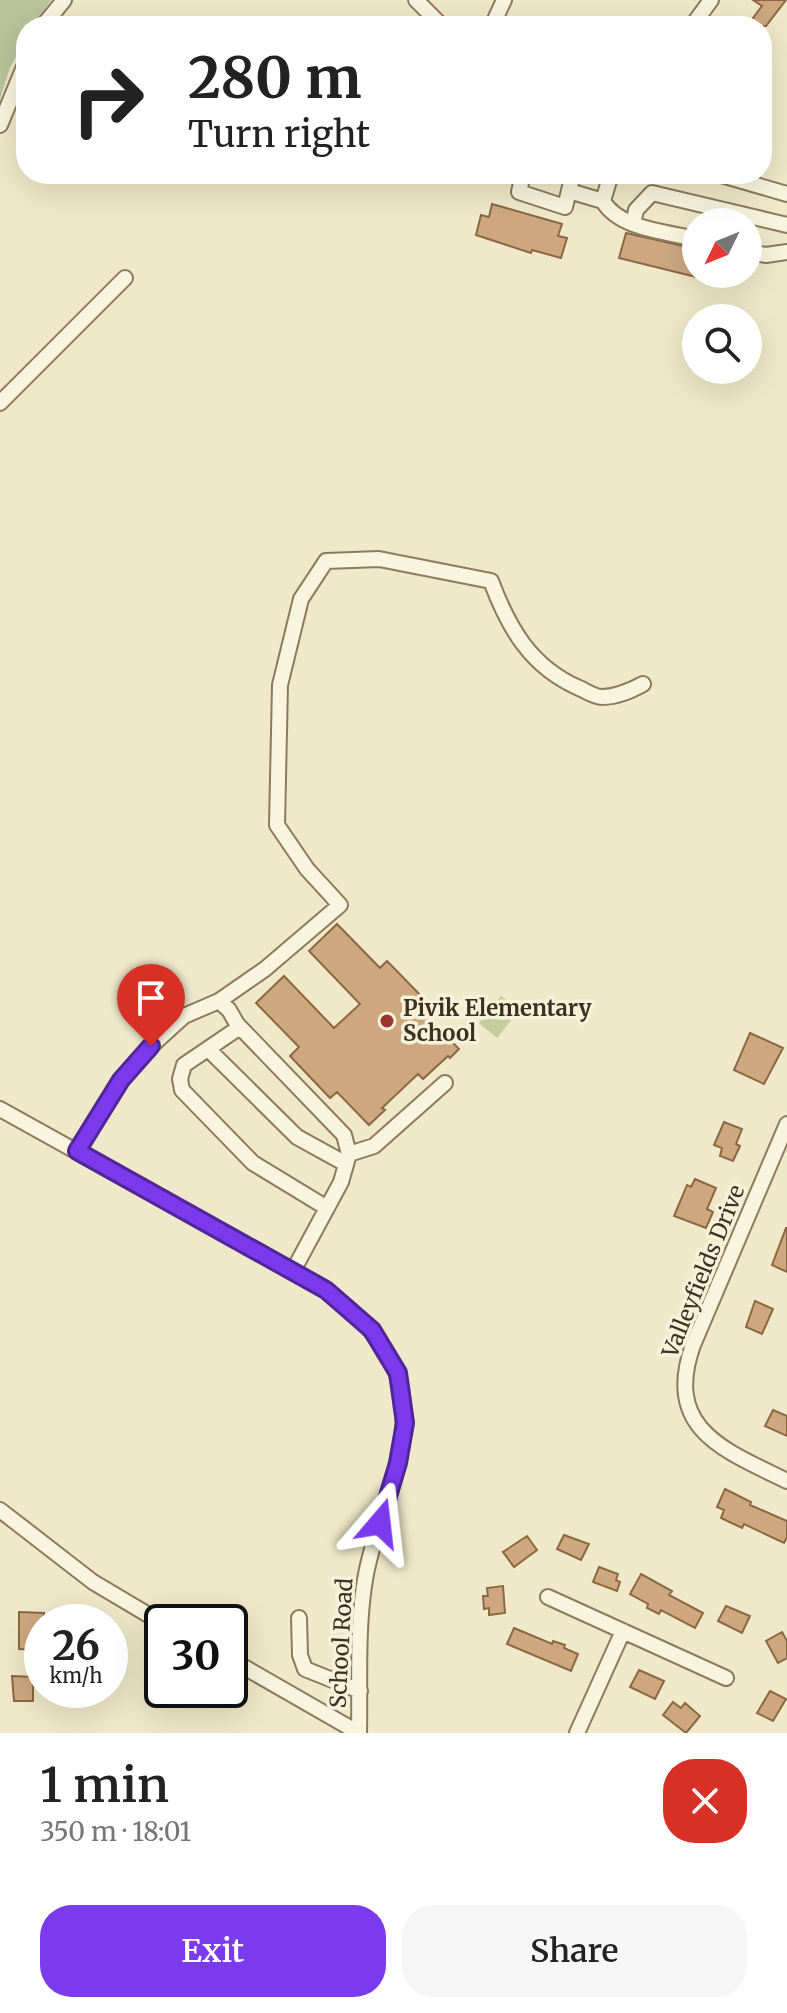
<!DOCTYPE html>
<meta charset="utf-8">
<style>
:root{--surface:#fff;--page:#f6f6f6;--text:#222;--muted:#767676;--accent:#7c3aed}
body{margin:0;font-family:Merriweather,serif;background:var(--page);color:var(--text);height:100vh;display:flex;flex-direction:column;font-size:30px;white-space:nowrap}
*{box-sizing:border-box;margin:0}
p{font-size:26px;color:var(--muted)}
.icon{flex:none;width:44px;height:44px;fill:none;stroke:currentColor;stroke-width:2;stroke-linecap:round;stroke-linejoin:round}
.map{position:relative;height:1733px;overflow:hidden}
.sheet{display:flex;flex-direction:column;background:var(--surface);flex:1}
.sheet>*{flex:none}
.hud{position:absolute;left:16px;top:16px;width:756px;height:168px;border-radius:32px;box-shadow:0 8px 32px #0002;background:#fff;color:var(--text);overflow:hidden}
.needle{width:52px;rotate:227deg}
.buttons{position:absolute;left:682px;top:208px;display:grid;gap:16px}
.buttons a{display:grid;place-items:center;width:80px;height:80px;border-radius:50%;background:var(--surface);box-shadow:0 8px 32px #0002;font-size:40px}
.speed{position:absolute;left:24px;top:1604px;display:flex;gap:16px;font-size:40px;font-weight:700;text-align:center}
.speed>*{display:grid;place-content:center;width:104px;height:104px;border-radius:50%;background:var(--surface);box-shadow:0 8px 32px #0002;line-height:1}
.speed small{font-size:20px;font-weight:400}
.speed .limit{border:4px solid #111;border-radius:12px;background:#fff;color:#111}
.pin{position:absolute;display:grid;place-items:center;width:68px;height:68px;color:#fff;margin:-82px -34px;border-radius:50% 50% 50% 0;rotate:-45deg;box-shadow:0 0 8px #0007}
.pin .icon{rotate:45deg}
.me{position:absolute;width:88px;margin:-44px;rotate:17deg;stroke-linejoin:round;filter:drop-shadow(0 0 6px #0008)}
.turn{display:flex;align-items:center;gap:28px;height:168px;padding:0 40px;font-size:36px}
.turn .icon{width:104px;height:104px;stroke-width:2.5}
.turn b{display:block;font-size:56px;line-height:68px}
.round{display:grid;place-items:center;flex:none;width:84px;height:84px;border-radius:32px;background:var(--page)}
.summary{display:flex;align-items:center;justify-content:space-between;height:136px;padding:0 40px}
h1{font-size:48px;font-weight:600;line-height:60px}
.cta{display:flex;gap:16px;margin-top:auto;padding:16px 40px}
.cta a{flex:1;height:92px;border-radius:32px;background:var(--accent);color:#fff;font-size:32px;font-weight:600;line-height:92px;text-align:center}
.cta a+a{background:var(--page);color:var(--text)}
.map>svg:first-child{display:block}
.green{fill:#c3ce9c}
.cemetery{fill:#bac39b}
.building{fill:#cda87f;stroke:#8b6743;stroke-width:2}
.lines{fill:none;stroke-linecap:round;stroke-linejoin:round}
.minor-casing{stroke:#8c7b5d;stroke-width:18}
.minor{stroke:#f9f4dd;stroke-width:14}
.route-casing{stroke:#51269a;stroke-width:20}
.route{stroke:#7c3aed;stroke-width:14}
.poi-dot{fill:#9b382d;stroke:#f6f1d9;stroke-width:3}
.labels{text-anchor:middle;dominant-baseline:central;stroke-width:7;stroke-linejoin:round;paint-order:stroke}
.poi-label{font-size:22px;font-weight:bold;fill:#3c3121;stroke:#f6f1d9;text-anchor:start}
.street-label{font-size:22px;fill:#3c3121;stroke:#f6f1d9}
</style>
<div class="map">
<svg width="787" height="1733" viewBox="0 0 787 1733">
<rect width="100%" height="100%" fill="#efe8c9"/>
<!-- green -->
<path class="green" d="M501 996 519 1010 497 1038 479 1023Z"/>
<!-- cemetery -->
<path class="cemetery" d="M0 0H51L33 26H26V39L10 68 0 99Z"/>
<!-- building -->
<path class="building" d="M753 0H786L766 26H747L762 6Z
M492 204 562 224 558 236 567 238 561 258 532 250 531 253 476 235 481 215 489 217Z
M626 233 696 249V277L619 258Z
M337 924 380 968 387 961 427 1002 420 1009 459 1049 450 1058 448 1056 423 1079 418 1074 382 1108 385 1110 369 1125 337 1092 330 1098 290 1056 299 1047 256 1003 284 976 334 1028 360 1004 309 951Z
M750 1033 783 1048 764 1084 734 1070Z
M724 1122 742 1129 736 1144 740 1146 733 1161 720 1156 722 1148 714 1145Z
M695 1179 716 1188 707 1209 713 1212 706 1228 674 1216 687 1185 691 1187Z
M786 1228H787V1272L772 1265Z
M755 1301 773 1309 762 1334 746 1327Z
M773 1410 787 1416V1436L765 1426Z
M725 1489 751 1502 750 1505 787 1521V1537L784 1543 744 1524 742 1528 721 1518 724 1510 717 1507Z
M564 1535 589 1544 581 1560 557 1549Z
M527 1536 537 1550 514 1567 503 1552Z
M599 1567 618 1574 616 1580 620 1582 617 1591 593 1582Z
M641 1574 672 1591 669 1595 703 1613 695 1628 661 1610 659 1614 647 1608 648 1604 630 1594Z
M503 1586 505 1613 489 1615V1608L484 1609 483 1596H488L487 1588Z
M726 1606 750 1616 742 1633 718 1621Z
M19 1612 44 1613 40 1650 19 1649Z
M514 1628 552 1644 553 1641 565 1645 564 1648 578 1654 571 1671 507 1644Z
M782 1632 787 1641V1658L778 1663 766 1641Z
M639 1670 664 1681 655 1699 630 1687Z
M12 1676 33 1677V1701H14Z
M770 1691 786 1699 773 1721 757 1713Z
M673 1702 681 1708 685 1703 700 1716 686 1733 663 1715Z"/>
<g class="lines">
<defs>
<path id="minor" d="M416 0 442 26
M43 26 64 0
M492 26 504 0
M692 26 711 0
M0 125 26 62
M523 174 519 192 565 207 573 174
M611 174 603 201C619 229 667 232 696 239
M718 174 787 194
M569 191 603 201
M633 224 636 210 652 193 787 225
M748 252 766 255 787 252
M0 403 125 278
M219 1001 265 969 340 905 307 869 277 825 280 685 301 599 326 561 379 559 491 581C509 629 531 667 579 688 586 691 594 697 602 697 617 697 630 691 643 684
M240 1027 184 1065 180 1079 182 1090 253 1163 327 1208
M208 1049 297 1137 346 1164
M0 1109 326 1290C388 1338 417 1380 398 1462 389 1504 370 1543 364 1586 357 1634 360 1685 359 1733L230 1659
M787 1124 693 1345C663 1429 724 1450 787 1481
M77 1151 121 1080 151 1046 184 1016 219 1001 229 1010 237 1024 344 1135 349 1154 341 1182 293 1271
M349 1154 374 1146 445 1083
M0 1510 93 1582 162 1623
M548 1597 726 1678
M299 1618 300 1655 305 1669 360 1691
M577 1733 623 1631"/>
</defs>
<!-- minor casing -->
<use href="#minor" class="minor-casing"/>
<!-- minor -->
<use href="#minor" class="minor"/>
</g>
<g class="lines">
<defs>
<path id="route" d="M151 1046 121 1080 77 1151 326 1290 372 1330 398 1373 405 1423 398 1463 380 1523"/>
</defs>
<!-- route casing -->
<use href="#route" class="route-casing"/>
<!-- route -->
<use href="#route" class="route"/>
</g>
<!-- markers -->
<circle class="poi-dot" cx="387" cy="1021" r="8"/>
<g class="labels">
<!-- poi labels -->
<g class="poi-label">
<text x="403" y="1008">Pivik Elementary<tspan x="403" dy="25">School</tspan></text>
</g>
<!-- street labels -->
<g class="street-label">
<text transform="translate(703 1271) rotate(-68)">Valleyfields Drive</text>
<text transform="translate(341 1643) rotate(-87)">School Road</text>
</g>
</g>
</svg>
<div class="buttons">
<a><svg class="needle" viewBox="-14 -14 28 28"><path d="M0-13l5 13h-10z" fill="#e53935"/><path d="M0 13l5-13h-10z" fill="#767676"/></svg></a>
<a><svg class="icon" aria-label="search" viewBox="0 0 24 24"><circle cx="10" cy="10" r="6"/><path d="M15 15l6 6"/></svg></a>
</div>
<div class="speed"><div>26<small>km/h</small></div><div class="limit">30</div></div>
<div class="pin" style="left:151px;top:1046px;background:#d93025"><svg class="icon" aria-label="arrive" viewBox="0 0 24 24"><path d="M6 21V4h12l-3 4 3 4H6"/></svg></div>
<svg class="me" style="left:380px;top:1523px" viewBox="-20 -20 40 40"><path d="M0-17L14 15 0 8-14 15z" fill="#7c3aed" stroke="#fff" stroke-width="4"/></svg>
<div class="hud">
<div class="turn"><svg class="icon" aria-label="right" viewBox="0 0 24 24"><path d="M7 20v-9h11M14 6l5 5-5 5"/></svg><div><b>280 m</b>Turn right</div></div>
</div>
</div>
<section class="sheet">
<div class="summary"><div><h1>1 min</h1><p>350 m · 18:01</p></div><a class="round" style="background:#d93025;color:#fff"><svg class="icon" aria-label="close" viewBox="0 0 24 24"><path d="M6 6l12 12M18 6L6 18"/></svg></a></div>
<div class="cta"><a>Exit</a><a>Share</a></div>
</section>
